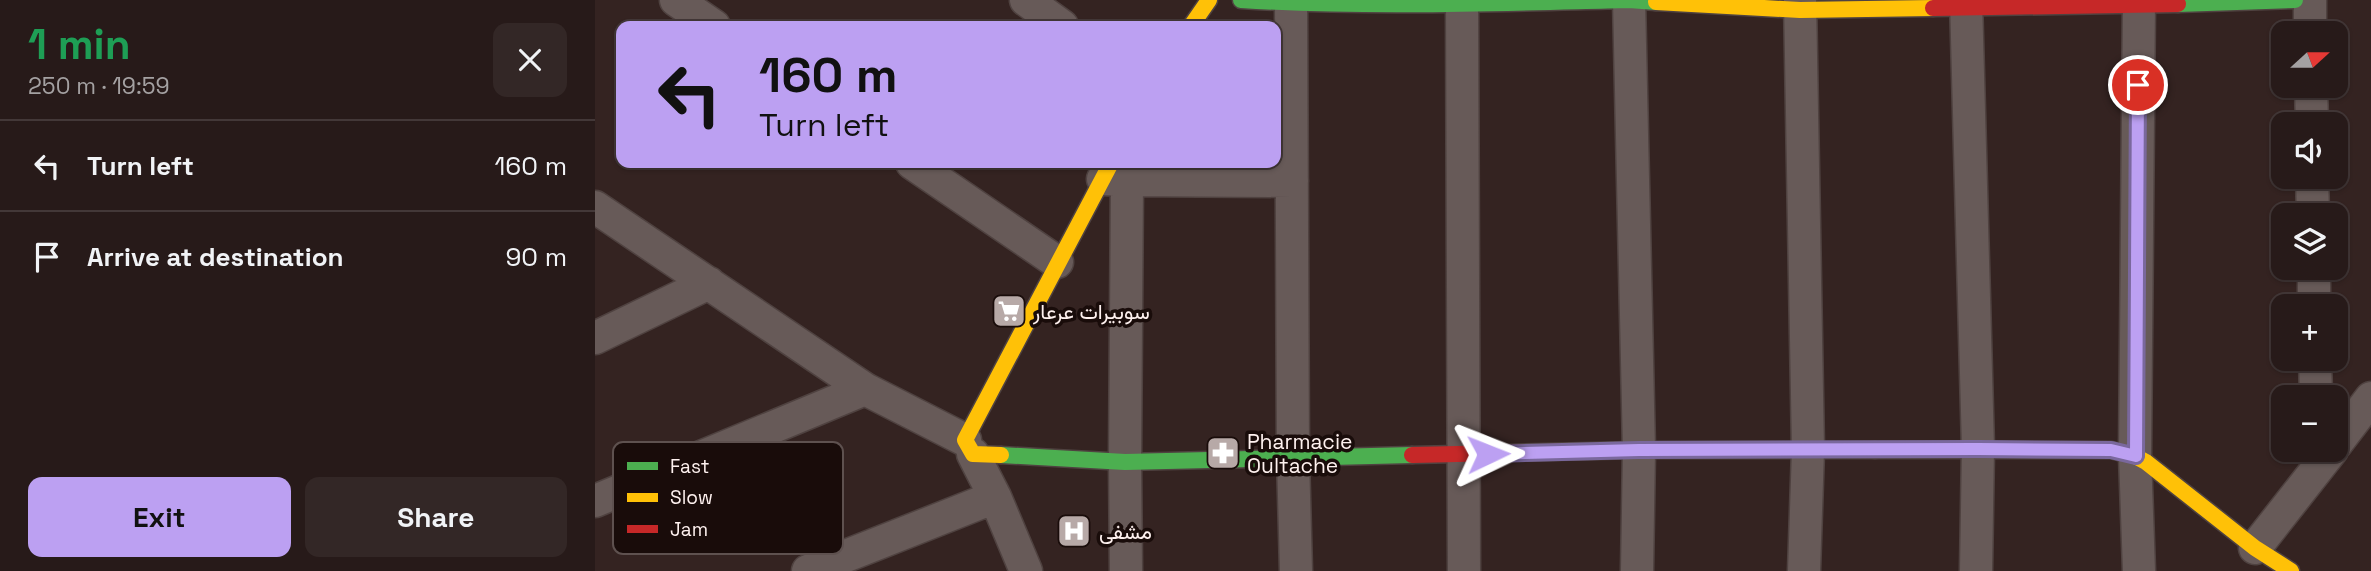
<!DOCTYPE html>
<meta charset="utf-8">
<style>
:root{--surface:#271a19;--page:#332726;--text:#f1f3f6;--muted:#a4a1a2;--line:#433838;--accent:#bca0f2}
body{margin:0;font-family:"Space Grotesk",Vazirmatn,sans-serif;background:var(--page);color:var(--text);height:100vh;display:flex;flex-direction:column;font-size:26px;white-space:nowrap}
*{box-sizing:border-box;margin:0}
p{font-size:23px;color:var(--muted)}
.icon{flex:none;width:38px;height:38px;fill:none;stroke:currentColor;stroke-width:2;stroke-linecap:round;stroke-linejoin:round}
.map{position:relative;flex:1;overflow:hidden}
.details{display:flex;flex-direction:column;background:var(--surface);width:595px}
.details>*{flex:none}
.top-card{position:absolute;left:21px;top:21px;width:665px;height:147px;border-radius:14px;box-shadow:0 2px 5px #0004,0 0 0 2px var(--line);background:#bca0f2;color:#111;overflow:hidden}
.needle{width:46px;rotate:69deg}
.buttons{position:absolute;left:1676px;top:21px;display:grid;gap:14px}
.buttons a{display:grid;place-items:center;width:77px;height:77px;border-radius:14px;background:var(--surface);box-shadow:0 2px 5px #0004,0 0 0 2px var(--line);font-size:35px}
.pin{position:absolute;display:grid;place-items:center;width:60px;height:60px;color:#fff;margin:-30px;border:4px solid #fff;border-radius:50%;box-shadow:0 2px 7px #0007}
.me{position:absolute;width:77px;margin:-38px;rotate:88deg;stroke-linejoin:round;filter:drop-shadow(0 0 5px #0008)}
.turn{display:flex;align-items:center;gap:24px;height:147px;padding:0 28px;font-size:32px}
.turn .icon{width:91px;height:91px;stroke-width:2.5}
.turn b{display:block;font-size:49px;line-height:60px}
.round{display:grid;place-items:center;flex:none;width:74px;height:74px;border-radius:14px;background:var(--page)}
.summary{display:flex;align-items:center;justify-content:space-between;height:119px;padding:0 28px}
h1{font-size:42px;font-weight:700;line-height:52px;color:#1e9e55}
.action{display:flex;gap:14px;margin-top:auto;padding:14px 28px}
.action a{flex:1;height:80px;border-radius:14px;background:var(--accent);color:#111;font-size:28px;font-weight:700;line-height:80px;text-align:center}
.action a+a{background:var(--page);color:var(--text)}
ul{padding:0;list-style:none}
li{display:flex;align-items:center;gap:21px;height:91px;padding:0 28px;border-top:2px solid var(--line)}
li div{flex:1}
li b{display:block;font-size:26px}
li em{font-style:normal}
main{display:flex;flex:1;min-height:0}
.map>svg:first-child{display:block}
.lines{fill:none;stroke-linecap:round;stroke-linejoin:round}
.street-casing{stroke:#4f4240;stroke-width:35}
.fast-casing{stroke:#4f4240;stroke-width:19}
.slow-casing{stroke:#4f4240;stroke-width:19}
.jam-casing{stroke:#4f4240;stroke-width:19}
.street{stroke:#675a58;stroke-width:32}
.fast{stroke:#4caf50;stroke-width:16}
.slow{stroke:#ffc107;stroke-width:16}
.jam{stroke:#c62828;stroke-width:16}
.route-casing{stroke:#7a689d;stroke-width:18}
.route{stroke:#bca0f2;stroke-width:12}
.labels{text-anchor:middle;dominant-baseline:central;stroke-width:7;stroke-linejoin:round;paint-order:stroke}
.poi-label{font-size:21px;fill:#fef1ef;stroke:#190c0a;text-anchor:start}
.key{fill:#190c0a;stroke:#5e514f;stroke-width:2}
.key-label{font-size:19px;fill:#fef1ef}
</style>
<main>
<section class="details">
<div class="summary"><div><h1>1 min</h1><p>250 m · 19:59</p></div><a class="round"><svg class="icon" aria-label="close" viewBox="0 0 24 24"><path d="M6 6l12 12M18 6L6 18"/></svg></a></div>
<ul>
<li><svg class="icon" aria-label="left" viewBox="0 0 24 24"><path d="M17 20v-9H6M10 6l-5 5 5 5"/></svg><div><b>Turn left</b></div><em>160 m</em></li>
<li><svg class="icon" aria-label="arrive" viewBox="0 0 24 24"><path d="M6 21V4h12l-3 4 3 4H6"/></svg><div><b>Arrive at destination</b></div><em>90 m</em></li>
</ul>
<div class="action"><a>Exit</a><a>Share</a></div>
</section>
<div class="map">
<svg width="1776" height="571" viewBox="0 0 1776 571">
<rect width="100%" height="100%" fill="#342321"/>
<g class="lines">
<defs>
<path id="street" d="M81 0 119 26
M431 0 467 26
M696 0 698 458 701 571
M867 0 869 571
M1034 0 1044 450 1042 571
M1205 0 1213 450 1209 571
M1371 0 1383 448 1381 571
M1715 0V33
M1716 86 1717 124
M317 163 462 262
M1717 177 1718 215
M508 179 532 180 530 462 531 571
M532 180 697 181
M0 207 270 389 370 440
M1719 268V306
M0 338 114 283
M1720 359 1721 397
M1741 444 1776 398
M378 454 400 497 431 571
M0 501 270 389
M1660 548 1737 450
M213 571 400 497
M1544 571 1540 456 1544 0"/>
<path id="fast" d="M646 0C775 8 905 3 1034 0L1061 2
M1583 4 1700 0
M406 455 530 462 817 455"/>
<path id="slow" d="M1061 2 1205 10 1338 8
M596 26 614 0
M1280 450H1516L1540 456 1551 462 1660 548 1696 571
M406 455 378 454 370 440 516 163"/>
<path id="jam" d="M1338 8 1583 4
M817 455 1044 450H1280"/>
</defs>
<!-- street casing -->
<use href="#street" class="street-casing"/>
<!-- fast casing -->
<use href="#fast" class="fast-casing"/>
<!-- slow casing -->
<use href="#slow" class="slow-casing"/>
<!-- jam casing -->
<use href="#jam" class="jam-casing"/>
<!-- street -->
<use href="#street" class="street"/>
<!-- fast -->
<use href="#fast" class="fast"/>
<!-- slow -->
<use href="#slow" class="slow"/>
<!-- jam -->
<use href="#jam" class="jam"/>
</g>
<g class="lines">
<defs>
<path id="route" d="M893 454 1044 450 1383 449 1516 450 1541 456 1543 85"/>
</defs>
<!-- route casing -->
<use href="#route" class="route-casing"/>
<!-- route -->
<use href="#route" class="route"/>
</g>
<!-- icons -->
<defs>
<symbol id="supermarket-square" viewBox="-11 -11 22 22"><rect x="-9" y="-9" width="18" height="18" rx="4" fill="#b7a9a7" stroke="#190c0a"/><path d="M-6-5.5h2.5l.6 2H6L4.5 2H-2.5L-4.4-4H-6ZM-1.5 3.2a1.3 1.3 0 1 0 .1 0ZM3 3.2a1.3 1.3 0 1 0 .1 0Z" fill="#fff"/></symbol>
<symbol id="pharmacy-square" viewBox="-11 -11 22 22"><rect x="-9" y="-9" width="18" height="18" rx="4" fill="#b7a9a7" stroke="#190c0a"/><path d="M-2-6h4v4h4v4h-4v4h-4v-4h-4v-4h4Z" fill="#fff"/></symbol>
<symbol id="hospital-square" viewBox="-11 -11 22 22"><rect x="-9" y="-9" width="18" height="18" rx="4" fill="#b7a9a7" stroke="#190c0a"/><path d="M-5-5h3v3.5h4V-5h3V5h-3V1.5h-4V5h-3Z" fill="#fff"/></symbol>
</defs>
<g fill-rule="evenodd">
<use href="#supermarket-square" x="395" y="292" width="38" height="38"/>
<use href="#pharmacy-square" x="609" y="434" width="38" height="38"/>
<use href="#hospital-square" x="460" y="512" width="38" height="38"/>
</g>
<g class="labels">
<!-- poi labels -->
<g class="poi-label">
<text x="438" y="311">سوبيرات عرعار</text>
<text x="652" y="441">Pharmacie<tspan x="652" dy="24">Oultache</tspan></text>
<text x="504" y="531">مشفى</text>
</g>
</g>
<!-- legend -->
<rect x="18" y="442" width="230" height="112" rx="10" class="key"/>
<rect x="32" y="462" width="31" height="8" fill="#4caf50"/>
<rect x="32" y="493" width="31" height="9" fill="#ffc107"/>
<rect x="32" y="525" width="31" height="8" fill="#c62828"/>
<g class="key-label">
<text x="75" y="473">Fast</text>
<text x="75" y="504">Slow</text>
<text x="75" y="536">Jam</text>
</g>
</svg>
<div class="buttons">
<a><svg class="needle" viewBox="-14 -14 28 28"><path d="M0-13l5 13h-10z" fill="#e53935"/><path d="M0 13l5-13h-10z" fill="#a4a1a2"/></svg></a>
<a><svg class="icon" aria-label="sound" viewBox="0 0 24 24"><path d="M4 9h4l5-4v14l-5-4H4zM17 9q2 3 0 6"/></svg></a>
<a><svg class="icon" aria-label="layers" viewBox="0 0 24 24"><path d="M12 4l9 5-9 5-9-5zM3 14l9 5 9-5"/></svg></a>
<a>+</a>
<a>−</a>
</div>
<div class="pin" style="left:1543px;top:85px;background:#d93025"><svg class="icon" aria-label="arrive" viewBox="0 0 24 24"><path d="M6 21V4h12l-3 4 3 4H6"/></svg></div>
<svg class="me" style="left:893px;top:454px" viewBox="-20 -20 40 40"><path d="M0-17L14 15 0 8-14 15z" fill="#bca0f2" stroke="#fff" stroke-width="4"/></svg>
<div class="top-card">
<div class="turn"><svg class="icon" aria-label="left" viewBox="0 0 24 24"><path d="M17 20v-9H6M10 6l-5 5 5 5"/></svg><div><b>160 m</b>Turn left</div></div>
</div>
</div>
</main>
